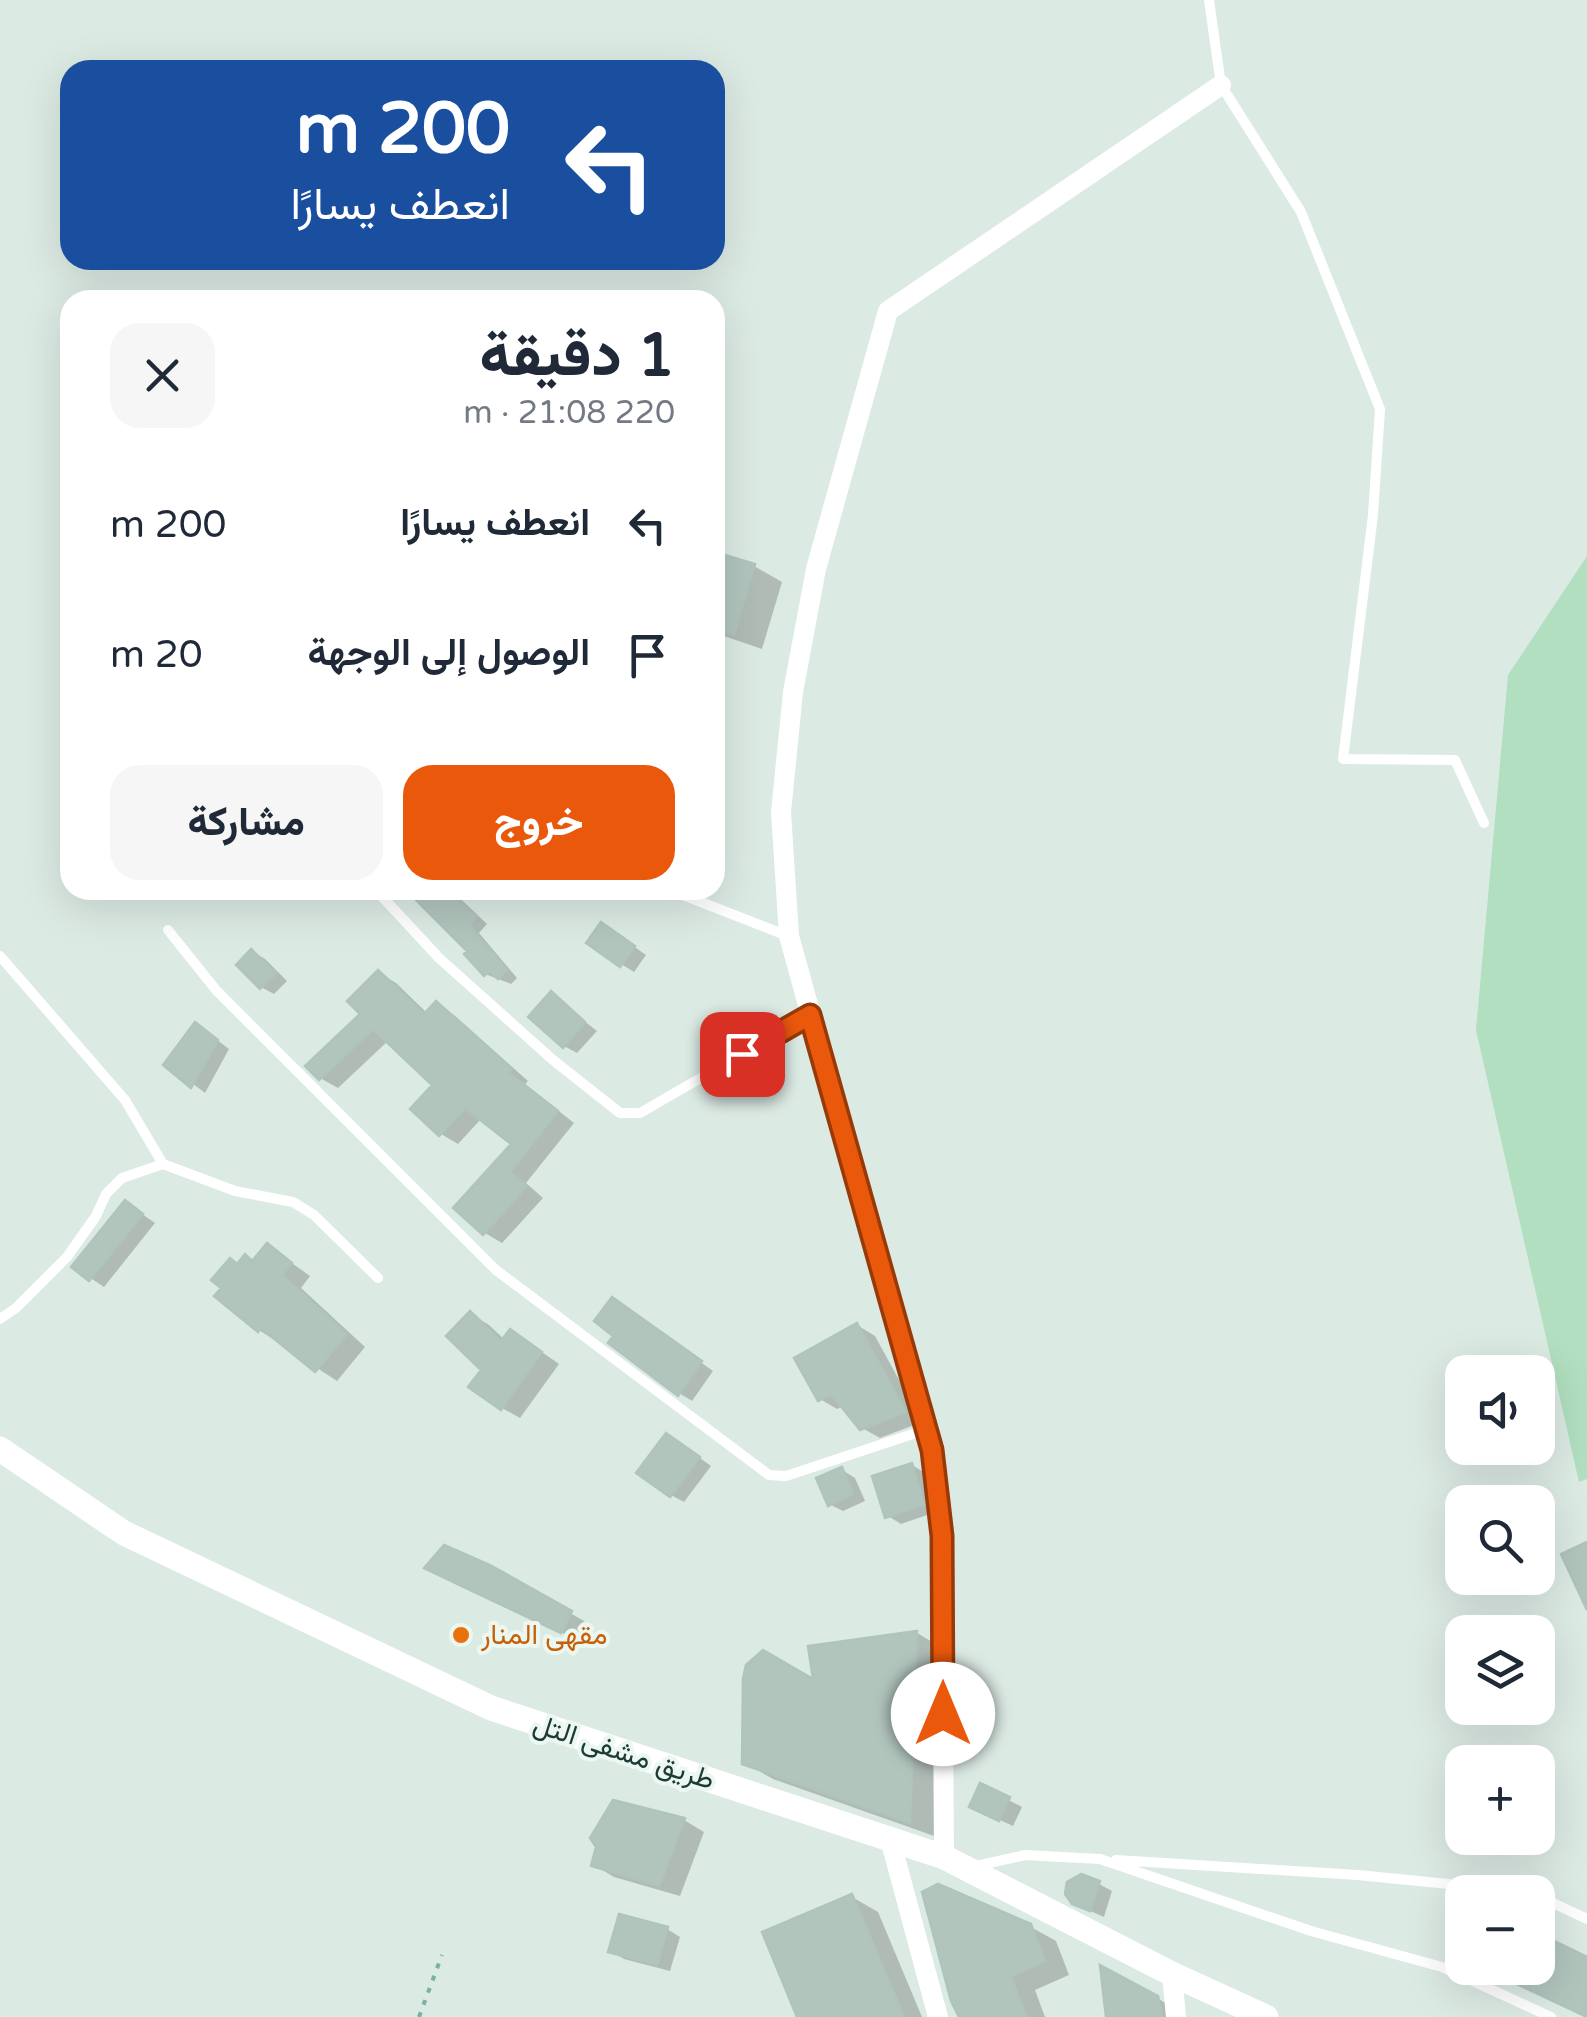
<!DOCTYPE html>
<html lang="ar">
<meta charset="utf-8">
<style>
:root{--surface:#fff;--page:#f6f6f7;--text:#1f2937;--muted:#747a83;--accent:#ea580c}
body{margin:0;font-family:"Varela Round",Vazirmatn,sans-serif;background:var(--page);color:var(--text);direction:rtl;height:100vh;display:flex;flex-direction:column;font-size:38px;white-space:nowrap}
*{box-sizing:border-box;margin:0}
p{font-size:32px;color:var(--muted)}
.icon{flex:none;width:55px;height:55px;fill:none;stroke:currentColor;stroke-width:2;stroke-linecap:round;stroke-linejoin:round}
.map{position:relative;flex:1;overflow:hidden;direction:ltr}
.drawer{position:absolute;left:60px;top:290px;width:665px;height:610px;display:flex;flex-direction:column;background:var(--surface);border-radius:30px;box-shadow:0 10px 40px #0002;direction:rtl}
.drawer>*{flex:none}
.hud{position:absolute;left:60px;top:60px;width:665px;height:210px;border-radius:30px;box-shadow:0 10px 40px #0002;direction:rtl;background:#1a4fa0;color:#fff;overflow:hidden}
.controls{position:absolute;left:1445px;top:1355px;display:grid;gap:20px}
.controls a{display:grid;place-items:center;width:110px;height:110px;border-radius:20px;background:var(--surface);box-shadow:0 10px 40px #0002;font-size:50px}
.pin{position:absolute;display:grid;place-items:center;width:85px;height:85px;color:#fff;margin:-42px;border-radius:20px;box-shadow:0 5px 15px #0006}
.me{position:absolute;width:110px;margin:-55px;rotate:0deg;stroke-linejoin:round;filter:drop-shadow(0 0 8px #0008)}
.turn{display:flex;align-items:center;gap:35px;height:210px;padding:0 50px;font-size:45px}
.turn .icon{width:130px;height:130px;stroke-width:2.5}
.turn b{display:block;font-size:70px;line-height:85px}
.round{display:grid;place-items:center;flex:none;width:105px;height:105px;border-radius:30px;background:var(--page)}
.headline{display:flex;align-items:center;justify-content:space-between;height:170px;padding:0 50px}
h1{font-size:60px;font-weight:800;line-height:75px}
.cta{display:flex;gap:20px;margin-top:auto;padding:20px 50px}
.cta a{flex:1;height:115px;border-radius:30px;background:var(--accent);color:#fff;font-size:40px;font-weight:800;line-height:115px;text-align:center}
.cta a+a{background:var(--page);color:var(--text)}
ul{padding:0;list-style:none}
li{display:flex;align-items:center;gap:30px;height:130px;padding:0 50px}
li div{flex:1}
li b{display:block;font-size:38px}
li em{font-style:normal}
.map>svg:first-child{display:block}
.green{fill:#b1dfbf}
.shadow{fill:#0003}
.building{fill:#b1c5bd;stroke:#aec4bc;stroke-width:2.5}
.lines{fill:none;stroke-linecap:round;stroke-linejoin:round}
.path{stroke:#78b2a2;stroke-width:4;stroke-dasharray:5 8;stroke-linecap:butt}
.service{stroke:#fff;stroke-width:10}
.minor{stroke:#fff;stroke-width:20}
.tertiary{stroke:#fff;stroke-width:25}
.route-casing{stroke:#983908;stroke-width:25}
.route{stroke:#ea580c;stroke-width:18}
.food-dot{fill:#e8710a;stroke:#ecf7f2;stroke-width:4}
.labels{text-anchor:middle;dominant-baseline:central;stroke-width:8;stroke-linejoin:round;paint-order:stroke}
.food-label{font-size:28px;fill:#c56008;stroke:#ecf7f2;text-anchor:start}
.street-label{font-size:28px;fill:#1c3b34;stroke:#ecf7f2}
</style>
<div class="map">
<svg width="1587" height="2017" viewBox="0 0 1587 2017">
<rect width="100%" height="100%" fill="#dceae4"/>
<!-- green -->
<path class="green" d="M1587 556V1479L1579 1482 1476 1030 1508 675Z"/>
<!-- shadow -->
<path class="shadow" d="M715 555 754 566 782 582 762 649 715 633Z
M409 890H451L487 924 479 933 517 978 511 984 485 974 471 952Z
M615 933 646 955 634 972 621 964Z
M252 952 265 959 287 981 274 994 261 987Z
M379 973 396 983 428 1014 437 1005 454 1015 528 1081 525 1084 574 1123 526 1183 543 1198 502 1243 485 1233 515 1144 482 1118 458 1144 441 1134 436 1085 389 1040 338 1088 320 1078 364 1014Z
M551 995 597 1031 577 1053 564 1046Z
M208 1033 229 1049 205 1093 167 1064Z
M126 1203 155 1223 104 1287 74 1267Z
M268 1246 310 1276 301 1288 365 1347 337 1381 259 1330 217 1296 239 1266 254 1262Z
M625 1308 713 1371 692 1401 679 1393Z
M471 1314 489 1325 505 1340 529 1343 559 1364 520 1418 502 1408 484 1370Z
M857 1325 875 1336 922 1422 880 1438 862 1428 844 1406 837 1409 820 1399Z
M679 1443 711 1466 684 1502 671 1495Z
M912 1465 925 1473 936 1512 901 1524 888 1516Z
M842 1470 855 1478 865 1501 843 1511 829 1504Z
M489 1567 584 1621 575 1639 441 1574Z
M917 1633 944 1649 937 1837 773 1779 745 1763 816 1684Z
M982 1786 1022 1807 1013 1826 985 1813Z
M684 1820 704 1832 680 1896 614 1877 594 1865 598 1846Z
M1099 1884 1112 1891 1104 1917 1088 1910Z
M852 1897 878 1912 922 2017H800Z
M1029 1926 1056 1941 1069 1975 1035 1990 1045 2017H960Z
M667 1929 680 1937 670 1971 624 1959 611 1951Z
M1538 1936 1587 1960V2017L1493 1970 1538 1968Z
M1157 1998 1177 2010 1179 2017H1108Z"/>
<!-- building -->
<path class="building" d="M715 552 755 564 734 635 715 630Z
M406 890H449L477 916 469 925 507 970 498 979 489 971 484 976 464 954 467 951Z
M601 922 635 946 620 967 586 943Z
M251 949 276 973 260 989 236 965Z
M378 970 424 1014 436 1001 512 1069 509 1073 558 1111 510 1172 527 1186 483 1235 453 1208 511 1144 465 1108 439 1136 410 1109 432 1085 373 1029 319 1080 305 1066 360 1014 347 1001Z
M551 991 585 1022 563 1048 528 1017Z
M195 1022 218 1040 191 1088 163 1065Z
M125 1200 143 1214 89 1281 71 1267Z
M267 1243 292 1263 282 1275 347 1334 315 1372 261 1328 258 1332 214 1296 221 1288 211 1280 230 1258 237 1264 245 1254 252 1261Z
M612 1297 702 1361 678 1396 608 1343 613 1336 594 1321Z
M470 1311 501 1341 510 1329 542 1352 501 1410 468 1387 481 1370 446 1336Z
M857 1323 906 1412 860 1430 831 1394 818 1401 794 1358Z
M666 1433 700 1457 670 1497 636 1473Z
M912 1463 924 1505 885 1518 872 1476Z
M842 1467 853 1494 828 1506 816 1478Z
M1587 1542V1610L1561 1554Z
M444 1545 490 1565 572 1611 561 1633 424 1568Z
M917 1631 910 1823 742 1764 743 1679 746 1665 763 1650 813 1679 808 1646Z
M980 1783 1010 1797 999 1821 969 1807Z
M613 1800 685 1818 659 1886 591 1866 596 1847 590 1838Z
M1081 1874 1100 1881 1090 1911 1072 1904 1065 1894 1067 1882Z
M938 1884 1031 1924 1045 1961 1011 1976 1026 2017H959L951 2001 922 1892Z
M852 1894 904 2017H797L762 1932Z
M619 1914 668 1927 657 1965 608 1952Z
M1538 1933 1587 1957V2017L1483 1968H1538Z
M1100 1965 1158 1996 1162 2017H1106Z"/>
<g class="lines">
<!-- path -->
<path class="path" d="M419 2017 442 1955"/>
<!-- service -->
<path class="service" d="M1209 0 1221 85 1301 212 1380 409 1373 515 1343 759 1455 760 1484 823
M376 890 439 958 553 1060 620 1113H640L810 1015
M670 890 788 936
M168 930 216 990 496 1270 769 1475 786 1476 925 1430
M0 956 125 1100 163 1164
M0 1319 16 1308 67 1257 96 1216 106 1194 122 1178 163 1164 235 1191 293 1202 314 1215 378 1278
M1116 1860 1358 1875 1528 1892
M976 1866 1025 1855 1100 1859 1311 1931 1442 1967 1551 2017
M1538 1896 1587 1919"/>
<!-- minor -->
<path class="minor" d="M890 1839 938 2017
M944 1857 942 1535 931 1450 789 936 781 812 793 692 816 569 888 311 1221 85
M1172 1974 1176 2017"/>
<!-- tertiary -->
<path class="tertiary" d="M0 1449 124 1533 491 1708 944 1857 1172 1974 1266 2017"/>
</g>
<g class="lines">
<defs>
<path id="route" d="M742 1054 810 1015 932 1450 942 1536 943 1714"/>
</defs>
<!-- route casing -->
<use href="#route" class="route-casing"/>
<!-- route -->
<use href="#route" class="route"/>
</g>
<!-- markers -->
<circle class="food-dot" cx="461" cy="1635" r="10"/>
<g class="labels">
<!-- food labels -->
<g class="food-label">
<text x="481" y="1635">مقهى المنار</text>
</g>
<!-- street labels -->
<g class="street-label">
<text transform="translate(624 1752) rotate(18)">طريق مشفى التل</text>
</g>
</g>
</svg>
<div class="controls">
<a><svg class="icon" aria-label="sound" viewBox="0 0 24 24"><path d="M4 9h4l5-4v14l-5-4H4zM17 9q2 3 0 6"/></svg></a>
<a><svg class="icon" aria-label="search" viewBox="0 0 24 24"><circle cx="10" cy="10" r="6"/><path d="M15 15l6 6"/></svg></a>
<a><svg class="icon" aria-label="layers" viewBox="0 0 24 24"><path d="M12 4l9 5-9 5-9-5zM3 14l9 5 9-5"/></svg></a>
<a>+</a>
<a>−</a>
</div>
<div class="pin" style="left:742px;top:1054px;background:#d93025"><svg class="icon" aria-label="arrive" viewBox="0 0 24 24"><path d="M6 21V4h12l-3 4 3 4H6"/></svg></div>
<svg class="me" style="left:943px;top:1714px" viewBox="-20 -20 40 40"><circle r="19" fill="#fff"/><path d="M0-13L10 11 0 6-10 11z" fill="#ea580c"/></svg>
<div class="hud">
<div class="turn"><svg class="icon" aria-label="left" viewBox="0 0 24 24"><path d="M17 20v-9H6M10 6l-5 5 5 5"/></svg><div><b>200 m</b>انعطف يسارًا</div></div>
</div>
<section class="drawer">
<div class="headline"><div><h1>1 دقيقة</h1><p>220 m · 21:08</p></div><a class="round"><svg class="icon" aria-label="close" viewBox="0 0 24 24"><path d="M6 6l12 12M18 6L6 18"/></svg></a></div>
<ul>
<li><svg class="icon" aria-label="left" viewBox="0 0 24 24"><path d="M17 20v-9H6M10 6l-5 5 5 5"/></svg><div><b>انعطف يسارًا</b></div><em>200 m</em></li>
<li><svg class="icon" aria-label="arrive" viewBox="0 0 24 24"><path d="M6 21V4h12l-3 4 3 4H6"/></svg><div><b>الوصول إلى الوجهة</b></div><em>20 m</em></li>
</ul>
<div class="cta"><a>خروج</a><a>مشاركة</a></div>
</section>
</div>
